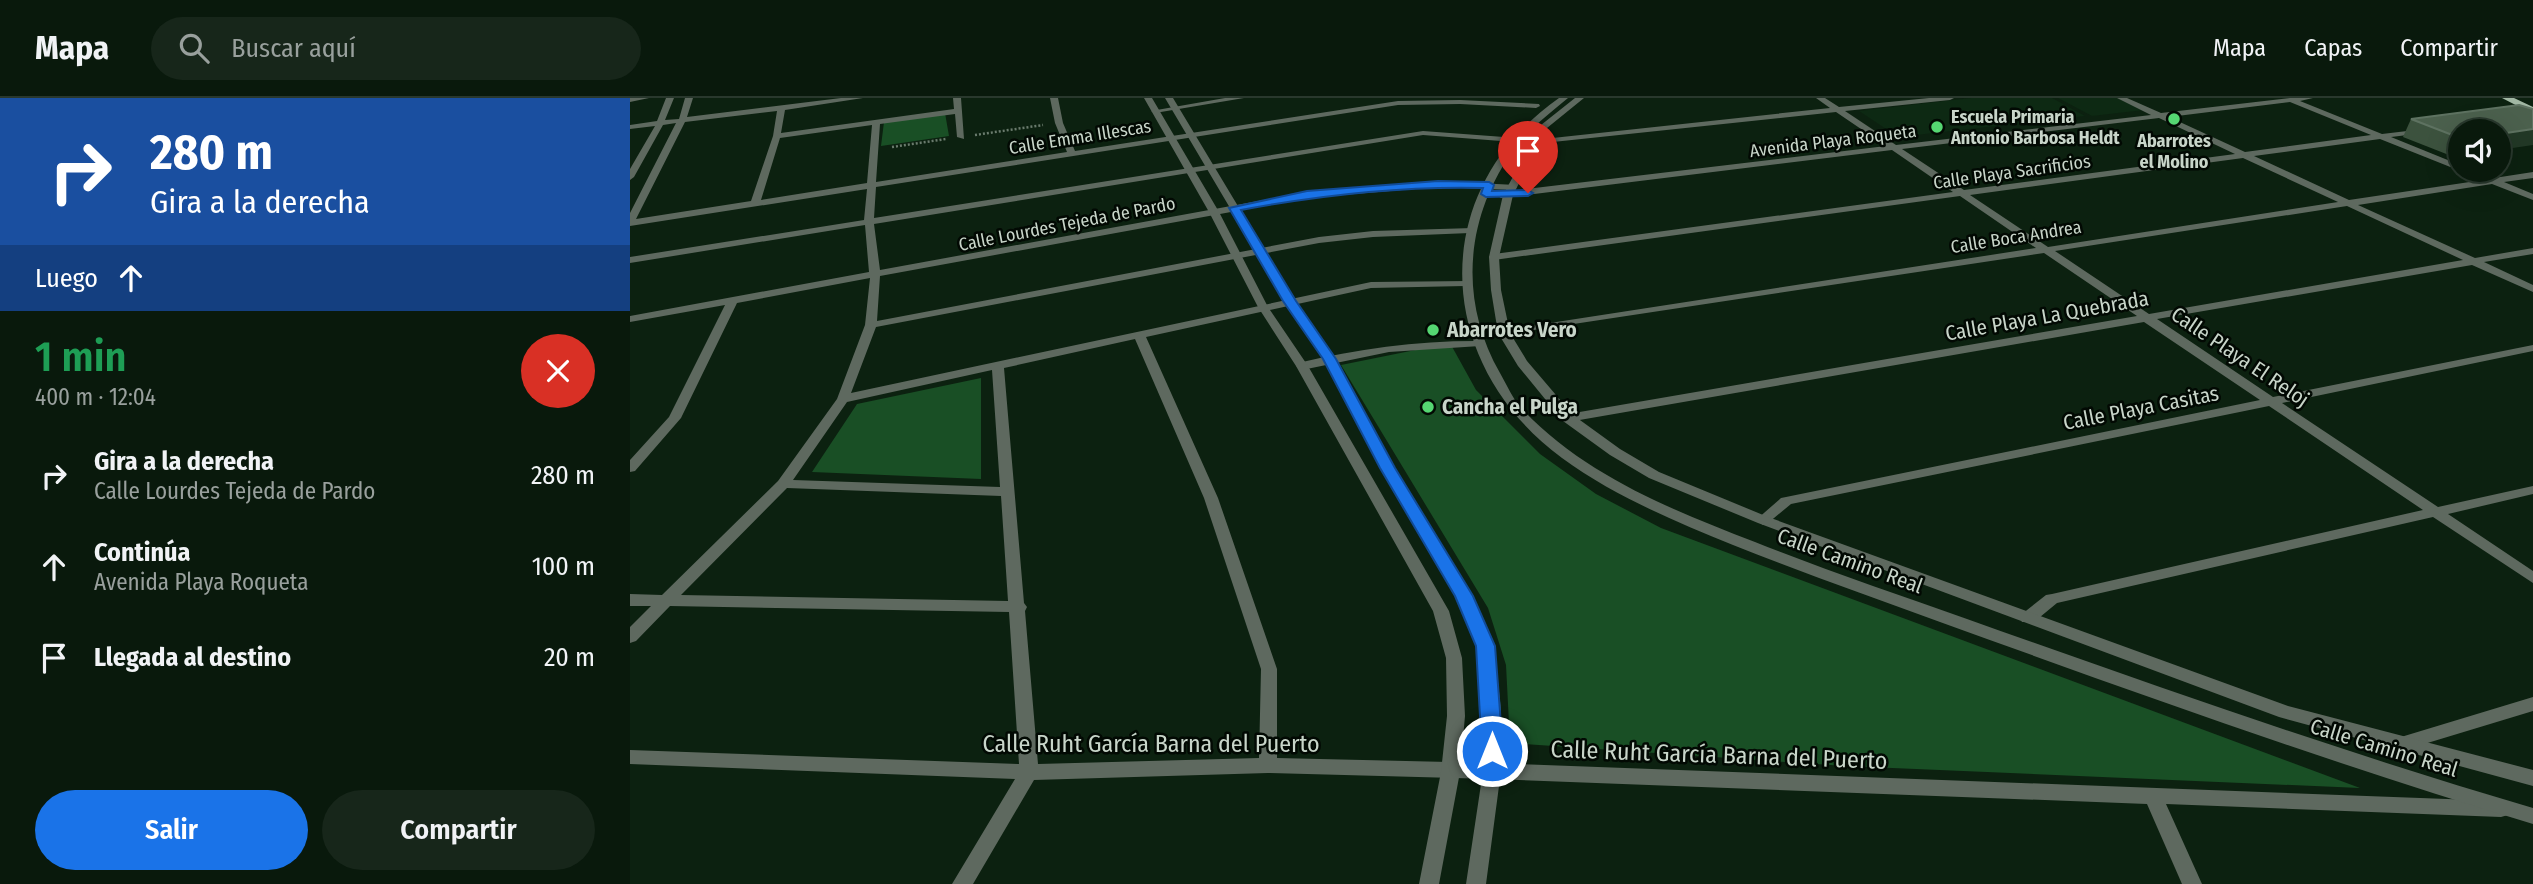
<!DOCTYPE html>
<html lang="es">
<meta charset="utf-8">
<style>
:root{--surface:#09190c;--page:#17261a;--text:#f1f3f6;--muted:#99a09d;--line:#29382d;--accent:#1a73e8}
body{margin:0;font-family:"Fira Sans Condensed",sans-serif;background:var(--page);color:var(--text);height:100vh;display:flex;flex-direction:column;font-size:26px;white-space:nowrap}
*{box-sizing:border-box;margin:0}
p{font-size:23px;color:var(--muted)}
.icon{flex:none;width:38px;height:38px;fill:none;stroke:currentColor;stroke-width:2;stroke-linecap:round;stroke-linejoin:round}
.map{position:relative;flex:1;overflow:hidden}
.panel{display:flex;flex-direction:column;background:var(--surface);width:630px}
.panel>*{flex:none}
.top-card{background:#1a4fa0;color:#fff;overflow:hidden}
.fabs{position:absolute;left:1818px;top:21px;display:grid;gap:14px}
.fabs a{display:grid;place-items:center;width:63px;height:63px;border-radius:50%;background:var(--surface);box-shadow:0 7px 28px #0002,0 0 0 2px var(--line);font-size:35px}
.pin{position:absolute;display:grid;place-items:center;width:60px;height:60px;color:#fff;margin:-72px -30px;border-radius:50% 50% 50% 0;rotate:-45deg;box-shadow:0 0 7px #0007}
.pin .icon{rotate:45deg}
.me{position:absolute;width:77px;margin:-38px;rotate:0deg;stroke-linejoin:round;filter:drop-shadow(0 0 5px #0008)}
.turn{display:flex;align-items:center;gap:24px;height:147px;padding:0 35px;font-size:32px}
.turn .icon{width:91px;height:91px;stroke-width:2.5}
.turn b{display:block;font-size:49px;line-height:60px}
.then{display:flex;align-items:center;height:66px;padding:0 35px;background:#0003;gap:14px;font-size:26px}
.round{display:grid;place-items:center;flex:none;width:74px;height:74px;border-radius:37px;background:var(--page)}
.headline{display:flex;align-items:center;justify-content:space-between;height:119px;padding:0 35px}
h1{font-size:42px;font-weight:600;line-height:52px;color:#1e9e55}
.primary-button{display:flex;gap:14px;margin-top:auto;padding:14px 35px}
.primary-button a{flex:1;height:80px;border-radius:42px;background:var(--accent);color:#fff;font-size:28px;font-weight:600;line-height:80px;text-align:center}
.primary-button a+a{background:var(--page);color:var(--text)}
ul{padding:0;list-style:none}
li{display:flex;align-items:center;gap:21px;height:91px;padding:0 35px}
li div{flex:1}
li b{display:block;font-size:26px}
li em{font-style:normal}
header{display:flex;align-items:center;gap:42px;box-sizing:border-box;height:98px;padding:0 35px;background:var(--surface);border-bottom:2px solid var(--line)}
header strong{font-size:33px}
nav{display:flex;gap:38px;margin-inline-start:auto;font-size:24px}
.search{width:490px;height:63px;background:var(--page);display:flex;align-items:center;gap:18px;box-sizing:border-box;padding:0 24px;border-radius:38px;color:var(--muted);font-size:26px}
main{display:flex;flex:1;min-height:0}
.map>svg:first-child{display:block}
.built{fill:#0d2913}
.green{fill:#194f25}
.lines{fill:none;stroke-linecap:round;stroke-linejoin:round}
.path{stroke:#6a7b6d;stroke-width:2.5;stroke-dasharray:2 2;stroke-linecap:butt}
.minor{fill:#5e695f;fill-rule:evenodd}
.tertiary{fill:#5e695f;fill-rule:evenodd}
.primary{fill:#a1b7a3;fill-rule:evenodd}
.wall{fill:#3c523e}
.shaded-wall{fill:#223826}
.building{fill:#4b604d;stroke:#5e7261;stroke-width:2}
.route{fill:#1a73e8;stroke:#114b97;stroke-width:2}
.poi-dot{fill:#55d672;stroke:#020903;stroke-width:2.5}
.labels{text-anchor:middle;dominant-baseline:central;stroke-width:5;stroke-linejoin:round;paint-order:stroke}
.far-poi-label{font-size:18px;font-weight:bold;fill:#c8d5c9;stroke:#020903;text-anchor:start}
.far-street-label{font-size:18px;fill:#c8d5c9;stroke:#020903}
.street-label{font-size:21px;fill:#c8d5c9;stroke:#020903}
.poi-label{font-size:21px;font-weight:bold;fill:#c8d5c9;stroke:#020903;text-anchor:start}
.near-street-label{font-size:24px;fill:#c8d5c9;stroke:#020903}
</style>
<header>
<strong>Mapa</strong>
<div class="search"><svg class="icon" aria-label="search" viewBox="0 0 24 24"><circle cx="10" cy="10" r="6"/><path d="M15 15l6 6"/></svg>Buscar aquí</div>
<nav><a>Mapa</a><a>Capas</a><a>Compartir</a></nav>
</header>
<main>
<section class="panel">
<div class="top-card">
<div class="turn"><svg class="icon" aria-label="right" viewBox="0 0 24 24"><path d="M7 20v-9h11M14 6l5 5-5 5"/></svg><div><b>280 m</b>Gira a la derecha</div></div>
<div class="then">Luego<svg class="icon" aria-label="ahead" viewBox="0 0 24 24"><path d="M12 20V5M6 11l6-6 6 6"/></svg></div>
</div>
<div class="headline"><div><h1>1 min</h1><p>400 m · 12:04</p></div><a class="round" style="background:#d93025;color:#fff"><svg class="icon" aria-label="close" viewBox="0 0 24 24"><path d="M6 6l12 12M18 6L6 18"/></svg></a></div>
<ul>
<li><svg class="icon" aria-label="right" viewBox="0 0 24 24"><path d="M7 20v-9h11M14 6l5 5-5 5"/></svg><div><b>Gira a la derecha</b><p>Calle Lourdes Tejeda de Pardo</p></div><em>280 m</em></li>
<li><svg class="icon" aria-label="ahead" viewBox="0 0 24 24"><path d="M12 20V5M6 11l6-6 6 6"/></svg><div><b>Continúa</b><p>Avenida Playa Roqueta</p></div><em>100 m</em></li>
<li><svg class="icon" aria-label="arrive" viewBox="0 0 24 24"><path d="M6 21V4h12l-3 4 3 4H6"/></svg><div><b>Llegada al destino</b></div><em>20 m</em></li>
</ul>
<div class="primary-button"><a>Salir</a><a>Compartir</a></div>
</section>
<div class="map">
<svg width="1903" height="786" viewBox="0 0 1903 786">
<rect width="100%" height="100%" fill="#0c2110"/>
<!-- built -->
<path class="built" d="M1341 0H1422L1455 18 1268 39 1229 13Z
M1428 0H1487L1514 12 1462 18Z"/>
<!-- green -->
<path class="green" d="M315 15 319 38 251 48 254 24Z
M820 245 846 292 910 356 966 396 1031 430 1730 690 1215 668 880 645 876 567 858 510 711 267Z
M351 280V381L182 374 227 306Z"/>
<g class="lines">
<!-- path -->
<path class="path" d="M345 37 413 27
M262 49 316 41"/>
<!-- minor -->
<path class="minor" d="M0 0H19L0 4Z
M36 0H44L35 22 49 21 55 0H63L57 19 211 0H233L155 12 151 35 324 11 323 0H331L334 41 327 39 325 16 250 26 246 84 437 54 425 25 420 0H428L433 25 445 53 768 3 830 2 909 6 910 8 906 10 830 6 768 7 246 89 244 120 793 33 874 39V43H871L793 37 244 126 250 172 677 94 808 83 886 87 887 89 883 92 808 89 677 100 250 178 247 223 689 139 743 133 843 130 845 132 840 135 743 139 689 145 246 229 221 295 741 184 839 183 840 185 835 188 741 190 516 239 588 400 647 571V660L862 665 1871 703 1878 705 1881 711 1878 717 1871 719 1536 706 1572 786H1552L1517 706 862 681 638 675 404 682 343 786H322L385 681 0 666V652L389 666 379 514 40 508 6 543 0 545V529L21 508H0V496L32 497 148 383 207 301 235 227 240 180 107 205 51 320 5 373 0 374V362L39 319 95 207 0 224V218L239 174 235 127 0 165V159L234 122 237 91 0 128V115L46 25 33 27 4 79 0 82V71L25 28 0 31V27L27 23ZM147 13 143 38 121 103 6 121 55 24ZM242 27 237 85 131 102 150 40ZM505 241 574 400 631 571 629 660 408 666 395 513 397 509 394 505 374 270ZM362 272 370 389 163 382 217 304ZM157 390 371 398 378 503 51 497Z
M595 0H614L525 15 521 13Z
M1186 0H1195L1209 9 1299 0H1324L1320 2 1215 13 1266 47 1521 17 1487 0H1497L1531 15 1660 0H1683L1670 3 1752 36 1794 31V35L1761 39 1830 67V72H1842L1864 80 1903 74V80L1874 84 1903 96V102L1862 86 1728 107 1845 160 1903 150V156L1854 164 1903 187V194L1842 167 1527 221 1643 299 1903 247V253L1652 305 1808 409 1903 388V396L1818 416 1903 473V485L1803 419 1427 505 1404 524H1392L1390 520 1392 516 1416 497 1422 496 1793 412 1639 308 1161 406 1138 425 1133 427 1126 422 1151 400 1156 399 1630 302 1514 224 938 324 933 323 932 320 933 317 938 316 1507 218 1414 155 870 237 868 235 874 232 1406 150 1330 98 864 162 859 159 864 156 1323 94 1262 52 871 100 866 97 871 94 1256 48 1206 14 904 46 900 44 904 42 1200 10ZM1660 4 1741 37 1615 54 1539 19ZM1529 20 1605 56 1334 92 1272 51ZM1750 41 1853 82 1719 102 1624 58ZM1613 60 1708 104 1418 149 1340 97ZM1717 108 1833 162 1519 216 1425 153Z
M846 243 850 244V248L759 254 672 272 666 268 668 265C727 251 785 243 846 243Z
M1903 599V613L1771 653 1765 651 1762 646 1765 641 1771 639Z"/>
<!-- tertiary -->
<path class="tertiary" d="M514 0H522L589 114 638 209 678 268 819 513 832 560 835 618 830 674 809 786H789L811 674 817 618 816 560 803 513 666 268 628 209 579 114Z
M535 0H543L665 203 706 261 765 370 842 498 864 548 871 612V673L856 786H836L853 673V612L848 548 826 498 751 370 694 261 655 203Z
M929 0H938C919 16 900 30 885 50 835 118 828 202 870 275 877 287 883 302 893 312 956 378 1042 412 1125 444 1195 472 1266 496 1337 521 1525 588 1712 654 1903 710V726C1703 666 1507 595 1310 524 1241 499 1171 474 1103 447 1044 423 984 398 932 360 804 266 795 94 929 0Z
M945 0H954L917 30 883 97 869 159 871 192 880 235 897 263 943 317 990 351 1029 374 1138 419 1658 608 1903 672V688L1649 619 1128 425 1019 380 980 357 933 323 888 268 868 235 861 192 859 159 873 97 911 27Z"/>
<!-- primary -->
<path class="primary" d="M1872 0H1884L1903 9V16Z"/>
</g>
<!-- wall -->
<path class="wall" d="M1781 21 1830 33V58L1824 59 1773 39Z"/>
<!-- shaded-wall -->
<path class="shaded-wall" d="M1903 31V47L1869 52V36Z
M1830 46V58L1824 59Z"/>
<!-- building -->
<path class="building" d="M1889 7 1903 11V31L1869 36V33H1830V40L1781 21Z"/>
<!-- route -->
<path class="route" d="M808 83 859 84 864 87 862 93 898 92 903 95 898 98 856 99 851 96 853 90C772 88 691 97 611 112L666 203 706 261 765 370 843 498 865 548 873 653 870 659 862 661 855 659 852 653 846 548 825 498 750 370 693 261 653 203 599 110 677 93Z"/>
<!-- markers -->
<g class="poi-dot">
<circle cx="1544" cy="21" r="7"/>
<circle cx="1307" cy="29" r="7"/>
<circle cx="803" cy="232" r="7"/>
<circle cx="798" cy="309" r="7"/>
</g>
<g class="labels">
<!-- far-poi labels -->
<g class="far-poi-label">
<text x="1321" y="19">Escuela Primaria<tspan x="1321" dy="21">Antonio Barbosa Heldt</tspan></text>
<text x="1544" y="43" text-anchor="middle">Abarrotes<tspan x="1544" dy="21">el Molino</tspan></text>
</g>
<!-- far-street labels -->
<g class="far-street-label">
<text transform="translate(450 39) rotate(-9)">Calle Emma Illescas</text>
<text transform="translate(1203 43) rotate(-7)">Avenida Playa Roqueta</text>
<text transform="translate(1382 74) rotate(-8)">Calle Playa Sacrificios</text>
<text transform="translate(437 126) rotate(-11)">Calle Lourdes Tejeda de Pardo</text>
<text transform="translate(1386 139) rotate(-9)">Calle Boca Andrea</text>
</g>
<!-- street labels -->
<g class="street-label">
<text transform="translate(1417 218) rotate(-10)">Calle Playa La Quebrada</text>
<text transform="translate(1610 259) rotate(34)">Calle Playa El Reloj</text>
<text transform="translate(1511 310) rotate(-11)">Calle Playa Casitas</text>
<text transform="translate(1220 463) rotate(20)">Calle Camino Real</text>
<text transform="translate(1754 650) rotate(17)">Calle Camino Real</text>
</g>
<!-- poi labels -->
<g class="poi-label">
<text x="817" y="232">Abarrotes Vero</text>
<text x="812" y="309">Cancha el Pulga</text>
</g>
<!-- near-street labels -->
<g class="near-street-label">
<text x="521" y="646">Calle Ruht García Barna del Puerto</text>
<text transform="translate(1089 657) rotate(2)">Calle Ruht García Barna del Puerto</text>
</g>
</g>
</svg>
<div class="fabs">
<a><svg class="icon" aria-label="sound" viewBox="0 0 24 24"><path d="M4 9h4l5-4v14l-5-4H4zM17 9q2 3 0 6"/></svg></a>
</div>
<div class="pin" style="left:898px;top:95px;background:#d93025"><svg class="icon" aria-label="arrive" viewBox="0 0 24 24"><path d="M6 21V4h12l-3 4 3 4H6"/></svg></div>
<svg class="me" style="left:862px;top:653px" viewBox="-20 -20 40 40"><circle r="17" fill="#1a73e8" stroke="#fff" stroke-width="3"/><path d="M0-11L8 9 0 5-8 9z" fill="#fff"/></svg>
</div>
</main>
